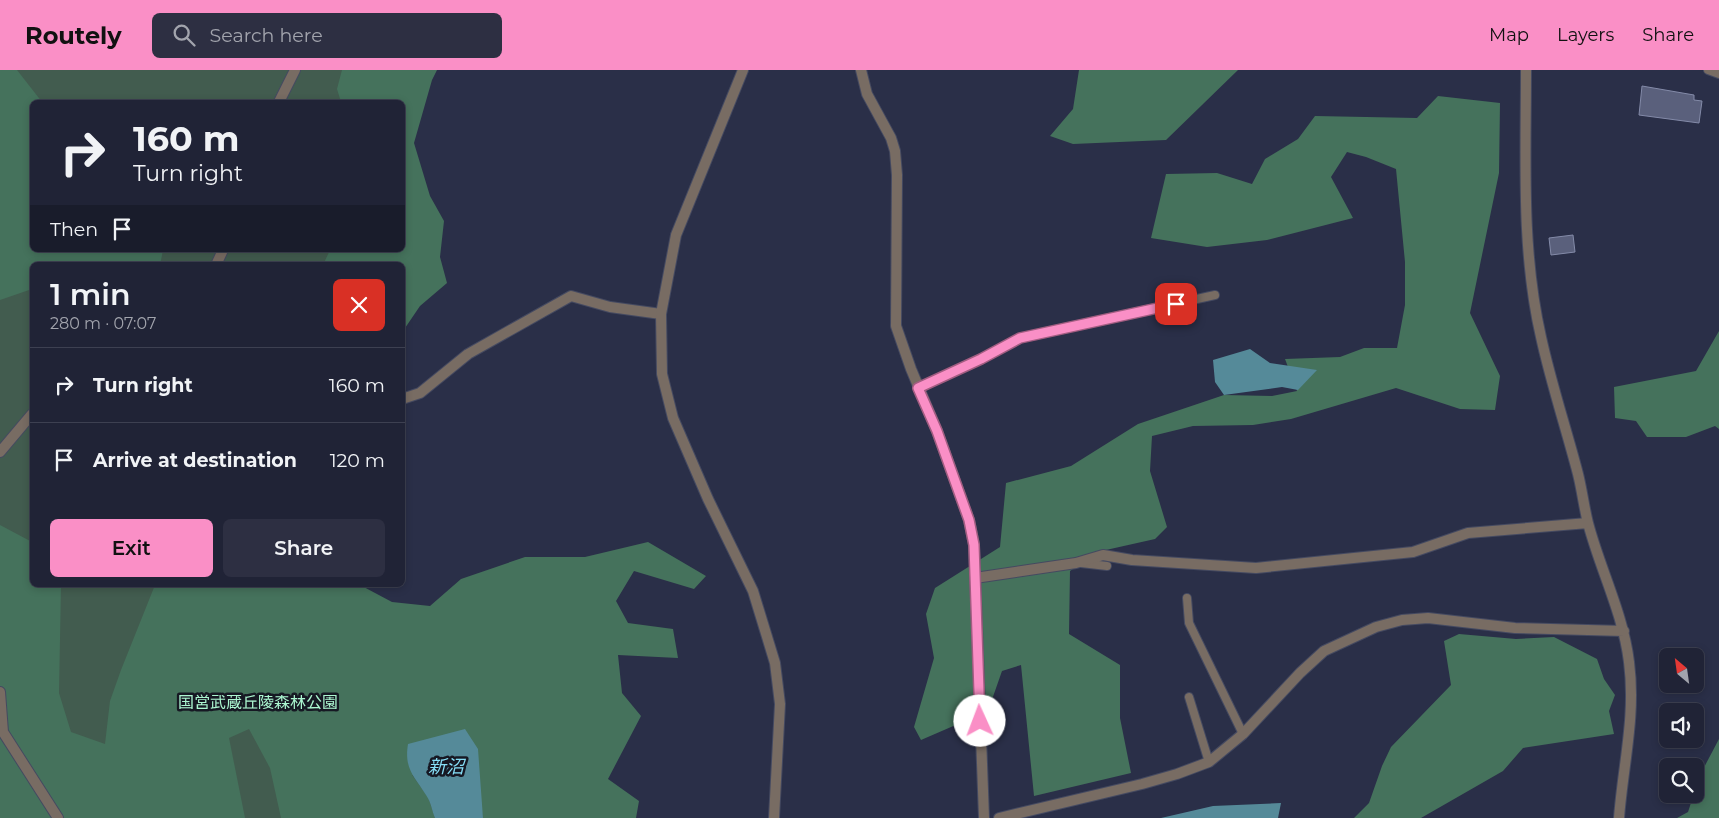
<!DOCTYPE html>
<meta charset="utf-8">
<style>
:root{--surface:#202336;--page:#2d2f42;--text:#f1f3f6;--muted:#a2a4ad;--line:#3d4051;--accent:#fa8fc6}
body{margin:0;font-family:Montserrat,"Noto Sans JP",sans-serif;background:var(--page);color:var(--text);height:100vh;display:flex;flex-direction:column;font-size:19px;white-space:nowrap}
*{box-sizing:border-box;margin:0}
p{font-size:16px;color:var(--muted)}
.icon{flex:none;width:28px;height:28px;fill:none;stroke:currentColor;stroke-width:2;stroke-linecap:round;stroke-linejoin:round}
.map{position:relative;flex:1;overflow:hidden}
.panel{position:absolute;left:30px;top:192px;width:375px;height:325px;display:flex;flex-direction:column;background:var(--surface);border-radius:8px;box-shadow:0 2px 8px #0003,0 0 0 1px var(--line)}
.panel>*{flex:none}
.banner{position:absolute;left:30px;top:30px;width:375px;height:152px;border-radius:8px;box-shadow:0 2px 8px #0003,0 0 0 1px var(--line);background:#202336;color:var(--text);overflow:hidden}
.needle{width:32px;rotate:331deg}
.tools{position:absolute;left:1659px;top:578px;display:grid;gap:10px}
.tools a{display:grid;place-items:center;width:45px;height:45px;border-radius:8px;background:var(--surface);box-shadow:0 2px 8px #0003,0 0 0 1px var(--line);font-size:25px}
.pin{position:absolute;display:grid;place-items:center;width:42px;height:42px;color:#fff;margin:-21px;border-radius:10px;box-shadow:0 2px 8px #0006}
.me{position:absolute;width:55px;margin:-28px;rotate:358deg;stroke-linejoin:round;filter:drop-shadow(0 0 4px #0008)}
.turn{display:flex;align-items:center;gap:18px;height:105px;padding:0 20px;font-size:22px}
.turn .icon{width:65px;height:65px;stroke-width:2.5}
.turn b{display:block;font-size:35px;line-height:42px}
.then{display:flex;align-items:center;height:48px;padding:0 20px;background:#0003;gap:10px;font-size:19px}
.round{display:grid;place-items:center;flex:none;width:52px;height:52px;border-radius:8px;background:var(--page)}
.summary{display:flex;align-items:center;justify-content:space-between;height:85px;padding:0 20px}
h1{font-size:30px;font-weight:600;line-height:38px}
.button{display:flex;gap:10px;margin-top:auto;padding:10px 20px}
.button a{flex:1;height:58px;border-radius:8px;background:var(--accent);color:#111;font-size:20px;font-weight:600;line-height:58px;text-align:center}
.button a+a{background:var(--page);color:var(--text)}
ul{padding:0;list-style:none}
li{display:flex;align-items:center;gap:15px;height:75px;padding:0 20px;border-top:1px solid var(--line)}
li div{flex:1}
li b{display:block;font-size:19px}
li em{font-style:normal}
header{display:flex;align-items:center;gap:30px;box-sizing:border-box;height:70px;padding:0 25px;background:var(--accent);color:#111}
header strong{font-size:24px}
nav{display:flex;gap:28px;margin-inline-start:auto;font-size:18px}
.search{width:350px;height:45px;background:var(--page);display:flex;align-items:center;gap:12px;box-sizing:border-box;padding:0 18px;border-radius:8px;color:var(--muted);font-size:19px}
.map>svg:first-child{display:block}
.green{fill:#425c4f}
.forest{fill:#45725c}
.water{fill:#558a99}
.building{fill:#5a607c;stroke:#848ba9}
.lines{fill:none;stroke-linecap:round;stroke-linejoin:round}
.service-casing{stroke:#454a61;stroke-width:10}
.pedestrian-casing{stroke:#454a61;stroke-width:12}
.minor-casing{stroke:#454a61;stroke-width:12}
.tertiary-casing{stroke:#454a61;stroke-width:12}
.service{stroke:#786c63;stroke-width:8}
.pedestrian{stroke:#786c63;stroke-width:10}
.minor{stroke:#786c63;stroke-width:10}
.tertiary{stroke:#786c63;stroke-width:10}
.route-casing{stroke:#a25d81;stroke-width:12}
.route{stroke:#fa8fc6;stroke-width:9}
.labels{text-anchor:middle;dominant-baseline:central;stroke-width:5;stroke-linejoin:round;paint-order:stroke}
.park-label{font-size:16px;fill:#acf7d1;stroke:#161823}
.water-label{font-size:18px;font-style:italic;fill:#86def6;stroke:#161823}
</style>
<header>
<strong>Routely</strong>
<div class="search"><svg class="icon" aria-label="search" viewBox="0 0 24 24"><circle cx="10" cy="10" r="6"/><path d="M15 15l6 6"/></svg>Search here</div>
<nav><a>Map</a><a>Layers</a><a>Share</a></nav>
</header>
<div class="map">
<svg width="1719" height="748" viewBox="0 0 1719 748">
<rect width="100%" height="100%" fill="#2a2f48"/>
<!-- green -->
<path class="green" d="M0 0H402L390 32H32V180H331L325 195H32V515H339L557 748H0Z"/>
<!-- forest -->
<path class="forest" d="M0 0H17L42 32H32V180H163L160 195H32V219L0 230Z
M342 0H437L432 10 414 73 430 126 444 151 440 187 447 213 420 236 403 261 402 195H323L330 180H402V32H341L337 19Z
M1079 0H1238L1166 70 1073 74 1050 66 1073 39Z
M1438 26 1500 33 1499 103 1470 243 1500 306 1495 340 1460 339 1396 318 1291 349 1253 355 1193 356 1152 366 1150 401 1167 457 1155 469 1097 482 1070 501 1069 564 1120 595V648L1131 703 1034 726 1021 595 1002 601 988 641 921 670 914 657 934 588 926 544 935 518 1000 477 1006 413 1071 396 1138 354 1224 325 1272 326 1297 321 1285 289 1340 287 1364 278H1397L1405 235V192L1396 99 1366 87 1347 82 1331 107 1353 148 1267 170 1207 177 1151 168 1166 104 1217 103 1252 114 1265 89 1298 69 1315 46 1417 48Z
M1719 261V359L1715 356 1686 367H1647L1636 351 1615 348 1614 317 1696 301Z
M0 455 32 472V515H61L59 623 71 662 105 674 110 631 121 600 155 515H360L392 532 430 536 461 509 525 487H585L648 472 706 506 694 519 634 501 616 531 628 553 673 559 678 588 618 585 622 623 641 646 608 709 639 731 636 748H483L479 722 412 705 428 727 435 748H281L270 698 249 659 229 668 245 748H0Z
M1459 564 1516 569 1554 567 1597 589 1604 609 1615 625 1609 641 1614 664 1523 678 1503 701 1421 748H1354L1369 733 1382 696 1391 677 1451 615 1444 571Z
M1719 669V748H1677L1688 742 1700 705Z"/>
<!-- water -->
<path class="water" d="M1250 279 1270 293 1317 300 1298 320 1282 317 1224 325 1215 312 1213 290Z
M465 659 478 679 483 748H435C432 741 431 732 426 725 414 706 404 699 408 674Z
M1281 733 1278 748H1161L1213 736Z"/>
<!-- building -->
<path class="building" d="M1642 16 1694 25V30L1702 31 1699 53 1639 45Z
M1573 165 1575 182 1551 185 1549 168Z"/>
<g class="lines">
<defs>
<path id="service" d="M1708 0 1719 4
M918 318 981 289 1020 268 1215 225
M1081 493 1107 496
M1187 528 1189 553 1243 664
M1189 627 1209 692"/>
<path id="pedestrian" d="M279 32 295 0
M216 195 223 180
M0 382 32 344
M0 622 3 662 58 748"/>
<path id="minor" d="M861 0 867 24 891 68 895 81 897 105 896 256 911 299 937 361 969 450 974 475 984 748
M1526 0C1526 89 1521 180 1541 267 1551 313 1566 358 1578 404 1582 420 1584 437 1588 453 1600 499 1623 543 1629 592 1636 646 1623 695 1619 748
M402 329 420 323 468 284 571 226 610 237 661 244
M975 508 1076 493 1103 485 1132 490 1256 498 1413 482 1468 463 1588 453
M999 748 1142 714 1177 704 1209 692 1243 664 1300 603 1324 581 1376 557 1402 550 1428 548 1515 558 1624 561"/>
<path id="tertiary" d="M743 0 676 165 661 244 662 304 673 348 708 429 753 521 775 593 780 634 774 748"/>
</defs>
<!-- service casing -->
<use href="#service" class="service-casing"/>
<!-- pedestrian casing -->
<use href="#pedestrian" class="pedestrian-casing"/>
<!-- minor casing -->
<use href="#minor" class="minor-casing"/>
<!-- tertiary casing -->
<use href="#tertiary" class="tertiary-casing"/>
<!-- service -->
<use href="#service" class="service"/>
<!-- pedestrian -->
<use href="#pedestrian" class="pedestrian"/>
<!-- minor -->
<use href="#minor" class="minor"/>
<!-- tertiary -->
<use href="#tertiary" class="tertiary"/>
</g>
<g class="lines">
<defs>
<path id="route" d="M980 651 974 475 969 450 937 361 918 318 981 289 1020 268 1176 234"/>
</defs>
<!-- route casing -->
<use href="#route" class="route-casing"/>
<!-- route -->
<use href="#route" class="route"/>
</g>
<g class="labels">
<!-- park labels -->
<g class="park-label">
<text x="258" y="632">国営武蔵丘陵森林公園</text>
</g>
<!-- water labels -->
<g class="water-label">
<text x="446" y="697">新沼</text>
</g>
</g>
</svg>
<div class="tools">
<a><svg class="needle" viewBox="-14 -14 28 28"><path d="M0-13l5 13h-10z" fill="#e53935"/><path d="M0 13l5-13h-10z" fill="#a2a4ad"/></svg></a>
<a><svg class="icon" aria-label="sound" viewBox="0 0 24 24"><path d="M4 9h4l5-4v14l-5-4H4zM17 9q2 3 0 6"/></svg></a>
<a><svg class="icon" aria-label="search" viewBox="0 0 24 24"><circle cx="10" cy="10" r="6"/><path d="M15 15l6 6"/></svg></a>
</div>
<div class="pin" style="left:1176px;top:234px;background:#d93025"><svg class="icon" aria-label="arrive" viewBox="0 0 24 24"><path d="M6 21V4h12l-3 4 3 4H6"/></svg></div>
<svg class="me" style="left:980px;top:651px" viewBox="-20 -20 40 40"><circle r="19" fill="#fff"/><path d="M0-13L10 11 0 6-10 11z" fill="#fa8fc6"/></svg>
<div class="banner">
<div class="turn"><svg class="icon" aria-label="right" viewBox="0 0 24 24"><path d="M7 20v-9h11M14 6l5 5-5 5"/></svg><div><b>160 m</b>Turn right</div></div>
<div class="then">Then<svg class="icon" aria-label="arrive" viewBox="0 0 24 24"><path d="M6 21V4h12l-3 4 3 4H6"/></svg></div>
</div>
<section class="panel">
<div class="summary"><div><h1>1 min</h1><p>280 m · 07:07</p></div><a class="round" style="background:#d93025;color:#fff"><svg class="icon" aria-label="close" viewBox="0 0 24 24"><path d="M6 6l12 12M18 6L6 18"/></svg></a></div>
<ul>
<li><svg class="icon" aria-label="right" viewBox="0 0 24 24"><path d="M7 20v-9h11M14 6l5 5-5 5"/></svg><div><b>Turn right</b></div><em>160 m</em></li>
<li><svg class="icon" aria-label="arrive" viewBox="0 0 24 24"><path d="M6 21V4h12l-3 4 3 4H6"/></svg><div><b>Arrive at destination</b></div><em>120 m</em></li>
</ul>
<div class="button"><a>Exit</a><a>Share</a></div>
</section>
</div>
